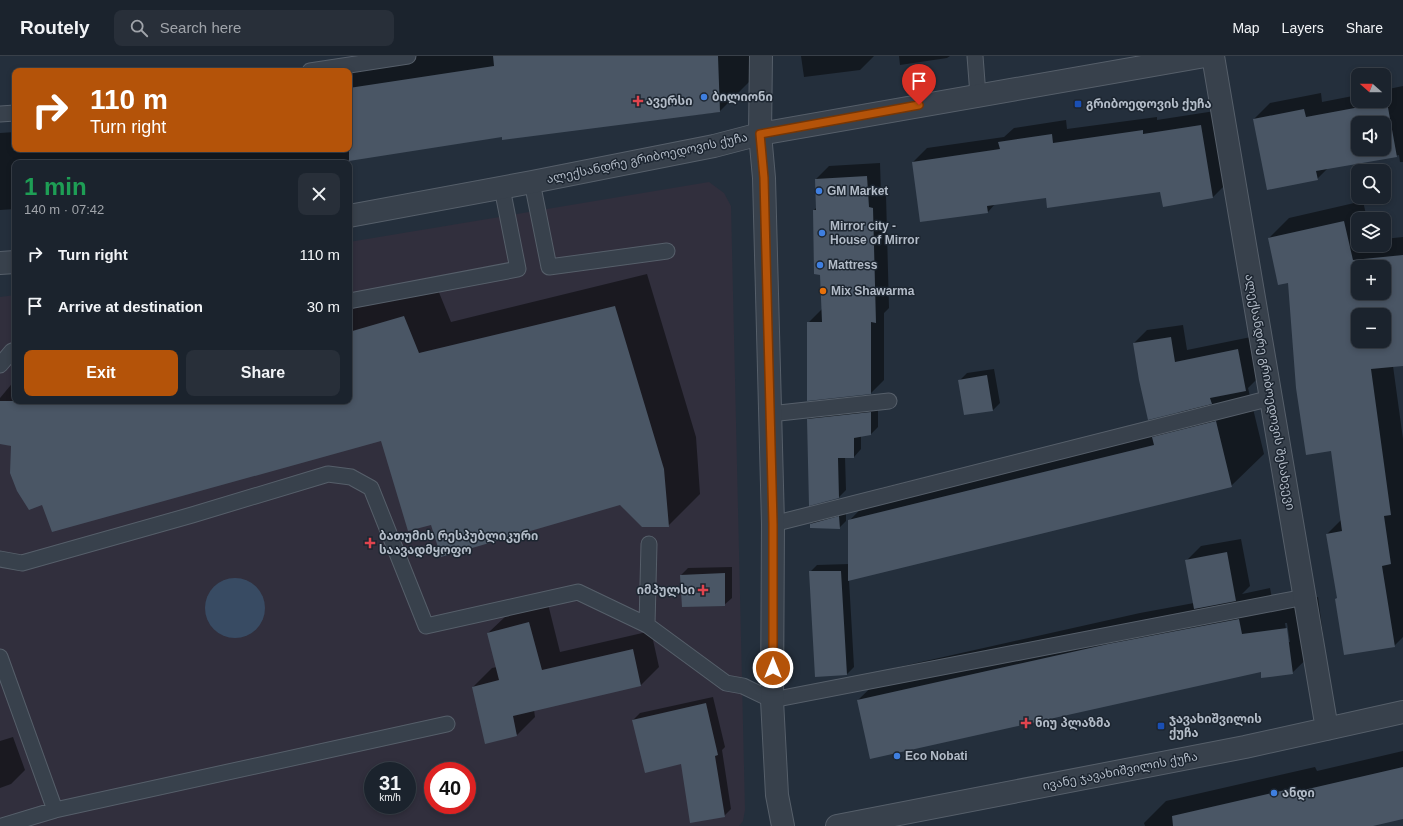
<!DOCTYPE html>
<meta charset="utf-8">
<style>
:root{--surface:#1b232d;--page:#282f39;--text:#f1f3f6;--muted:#a0a4aa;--line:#394049;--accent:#b45309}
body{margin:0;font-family:Helvetica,"Noto Sans Georgian",sans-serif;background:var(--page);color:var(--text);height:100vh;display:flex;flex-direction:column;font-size:15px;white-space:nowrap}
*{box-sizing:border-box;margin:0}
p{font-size:13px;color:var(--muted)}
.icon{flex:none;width:22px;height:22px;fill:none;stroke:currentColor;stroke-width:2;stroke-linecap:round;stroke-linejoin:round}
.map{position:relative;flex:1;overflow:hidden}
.drawer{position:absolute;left:12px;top:104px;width:340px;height:244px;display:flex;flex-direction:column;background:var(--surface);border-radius:8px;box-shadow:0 2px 6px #0003,0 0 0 1px var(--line)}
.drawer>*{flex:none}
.top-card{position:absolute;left:12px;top:12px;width:340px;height:84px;border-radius:8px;box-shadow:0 2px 6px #0003,0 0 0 1px var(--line);background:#b45309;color:#fff;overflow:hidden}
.needle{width:26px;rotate:291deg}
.buttons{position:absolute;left:1351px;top:12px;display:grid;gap:8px}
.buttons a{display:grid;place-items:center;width:40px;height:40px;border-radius:8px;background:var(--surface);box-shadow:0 2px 6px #0003,0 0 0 1px var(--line);font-size:20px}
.speed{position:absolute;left:364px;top:706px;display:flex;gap:8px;font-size:20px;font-weight:700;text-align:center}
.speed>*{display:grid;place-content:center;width:52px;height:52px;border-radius:50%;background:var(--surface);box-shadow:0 2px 6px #0003,0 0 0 1px var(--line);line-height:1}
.speed small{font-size:10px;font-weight:400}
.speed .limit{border:6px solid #d22;background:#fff;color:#111}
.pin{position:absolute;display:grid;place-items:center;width:34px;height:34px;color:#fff;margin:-41px -17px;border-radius:50% 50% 50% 0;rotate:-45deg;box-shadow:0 0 4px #0007}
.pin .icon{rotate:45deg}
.me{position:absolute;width:44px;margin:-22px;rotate:0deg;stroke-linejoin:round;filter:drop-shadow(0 0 3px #0008)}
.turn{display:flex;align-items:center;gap:14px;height:84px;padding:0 12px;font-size:18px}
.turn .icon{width:52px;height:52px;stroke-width:2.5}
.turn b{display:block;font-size:28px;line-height:34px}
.round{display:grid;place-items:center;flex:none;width:42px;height:42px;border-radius:8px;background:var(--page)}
.summary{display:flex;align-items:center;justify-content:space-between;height:68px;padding:0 12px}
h1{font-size:24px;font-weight:700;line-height:30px;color:#1e9e55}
.action{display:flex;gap:8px;margin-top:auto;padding:8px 12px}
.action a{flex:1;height:46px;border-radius:8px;background:var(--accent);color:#fff;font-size:16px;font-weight:700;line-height:46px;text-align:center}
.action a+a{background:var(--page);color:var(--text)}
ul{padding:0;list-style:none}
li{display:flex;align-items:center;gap:12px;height:52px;padding:0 12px}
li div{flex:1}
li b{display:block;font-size:15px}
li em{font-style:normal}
header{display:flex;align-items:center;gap:24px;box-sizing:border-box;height:56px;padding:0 20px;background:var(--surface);border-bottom:1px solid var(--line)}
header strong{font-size:19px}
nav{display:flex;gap:22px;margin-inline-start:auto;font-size:14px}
.search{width:280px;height:36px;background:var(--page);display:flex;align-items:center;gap:10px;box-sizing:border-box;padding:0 14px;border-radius:8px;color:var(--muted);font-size:15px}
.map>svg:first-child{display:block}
.medical{fill:#312f3d;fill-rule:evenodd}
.water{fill:#384b63}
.shadow{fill:#0007;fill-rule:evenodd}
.building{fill:#4a5665;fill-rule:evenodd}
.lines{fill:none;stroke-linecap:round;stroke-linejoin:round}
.service-casing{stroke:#565f6a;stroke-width:17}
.minor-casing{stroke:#565f6a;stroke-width:24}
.tertiary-casing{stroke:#565f6a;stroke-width:24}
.service{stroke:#38414c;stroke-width:15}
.minor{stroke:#38414c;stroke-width:22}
.tertiary{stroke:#38414c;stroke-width:22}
.route-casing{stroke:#753606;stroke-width:10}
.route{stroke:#b45309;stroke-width:7}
.shop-dot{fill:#3f7fe0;stroke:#1d2631;stroke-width:1.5}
.health-dot{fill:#e0444e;stroke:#1d2631;stroke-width:1.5}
.transit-dot{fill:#1a4fb4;stroke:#1d2631;stroke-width:1.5}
.food-dot{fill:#e8710a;stroke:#1d2631;stroke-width:1.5}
.labels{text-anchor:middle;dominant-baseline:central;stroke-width:3;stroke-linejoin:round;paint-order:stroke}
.poi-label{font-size:12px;font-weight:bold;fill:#b3bcc8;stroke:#1d2631;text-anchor:start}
.street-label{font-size:12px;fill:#b3bcc8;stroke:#1d2631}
</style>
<header>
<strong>Routely</strong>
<div class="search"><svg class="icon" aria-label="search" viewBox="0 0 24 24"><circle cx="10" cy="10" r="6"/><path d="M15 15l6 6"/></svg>Search here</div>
<nav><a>Map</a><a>Layers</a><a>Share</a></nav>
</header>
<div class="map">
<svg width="1403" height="770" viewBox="0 0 1403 770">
<rect width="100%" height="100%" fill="#242f3c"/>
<!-- medical -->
<path class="medical" d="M709 126 724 137 731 150 745 754 743 765 739 770H0V241L15 239V345H349V186ZM373 715H407V749H373ZM433 715H467V749H433Z"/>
<!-- water -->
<path class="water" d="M205 552a30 30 0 1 1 60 0a30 30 0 1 1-60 0Z"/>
<!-- shadow -->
<path class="shadow" d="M392 0H749L750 25 719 56 503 80 328 107H15V153L0 154V77L15 76V93H349V15H290Z
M801 0H874L860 14 804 21Z
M899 0H950L947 2 900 9Z
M1403 30V106H1400L1399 99 1328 112 1317 123 1254 63 1270 47 1321 37 1322 46 1358 39V45H1384V34ZM1358 67H1384V93H1358Z
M1215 55 1227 127 1212 142 1161 134 1047 141 995 148 988 156 913 106 927 92 1004 81 1014 72 1066 64 1067 73 1157 61V64Z
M880 107 881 138 886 139 889 252 884 257V324L871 337 808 267 822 253 821 218 814 154 817 151 816 123 829 110Z
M1363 145 1367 163H1358V189H1384V183L1403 181V309L1393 310 1403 383V581L1394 590 1327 478 1342 463 1332 394 1289 226 1269 182 1289 162ZM1358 211H1384V237H1358ZM1358 259H1384V285H1358Z
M647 218 696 381 700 438 668 470 621 448 432 468 382 384 43 447 12 390 0 387V342L15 324V345H349V253L436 229 451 266Z
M1183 269 1187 294 1251 281 1259 321 1248 332 1264 398 1231 430 849 524 854 611 847 618 816 620 810 516 817 509 849 508V465L881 432 1175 360 1180 355 1134 287 1147 274Z
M994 313 1000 347 993 354 960 324 967 317Z
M878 349V371L871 378 861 380V393L854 401H845L846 434 839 441 808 363 815 356Z
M846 454V465L839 472 811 468 818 461Z
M1241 483 1250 530 1242 538 1270 532 1273 547 1318 541 1324 586 1292 617 1261 614 858 644 890 613 1140 557 1194 547 1186 505 1201 490ZM1285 567H1287L1290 586H1288Z
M732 511V542L724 549 683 550 681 519 688 512Z
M548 548 560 596 651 575 659 611 641 629 534 654 535 661 517 679 473 631 492 612 497 611 488 577 507 559Z
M713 641 725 691 722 694 731 753 724 760 682 707 633 664 640 657Z
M13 681 25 714 11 728 0 732V685Z
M1403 695V762L1369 770H1145L1144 767 1166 745 1315 711 1317 715Z"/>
<!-- building -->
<path class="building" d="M493 0H718L720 56 502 84V81L349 105V32L494 10Z
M1387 46 1397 101 1316 115 1318 124 1267 134 1253 63 1304 53 1306 61ZM1358 67H1384V93H1358Z
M1201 69 1213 142 1163 151 1160 136 1047 152 1046 142 987 150 988 157 920 166 912 106 1000 93 998 86 1052 78 1053 87 1143 74V78Z
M867 120 869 151 873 152 876 267 871 266V338L807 345V266H822L820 219 814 218 813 154H816L815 123Z
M1344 165 1353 204 1403 199V310L1371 313 1391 459 1384 460 1391 508 1382 510 1395 591 1344 599 1335 543 1337 542 1326 478 1342 475 1331 395 1306 399 1296 332 1288 227 1278 229 1268 182ZM1358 211H1384V237H1358ZM1358 259H1384V285H1358Z
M615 250 664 413 669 471H642L620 449 441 501 431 469 408 475 381 385 52 476 42 449 29 454 17 435 10 417 11 390 0 388V345H349V276L404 260 419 297Z
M1171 281 1175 306 1238 293 1246 335 1210 342 1212 348 1148 364 1139 324 1133 287Z
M987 319 993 355 964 359 958 324Z
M871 356V379L854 382V402H838L839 442 809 450 807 363Z
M1216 365 1232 431 848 525V464L1154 389 1152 381Z
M839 460 840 473 810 472V468Z
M1227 496 1236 545 1194 553 1185 504Z
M809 515H841L847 619 815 621Z
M725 517V550L682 551 680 519Z
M1239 563 1242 578 1287 572 1293 618 1261 622V616L870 703 857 644 1108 588Z
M529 566 542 614 633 593 641 630 513 660 517 680 485 688 472 631 499 624 487 577Z
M706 647 718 699 715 700 725 761 690 767 681 708 645 717 632 664Z
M1403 711V763L1373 770H1173L1172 760 1294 732 1295 736Z"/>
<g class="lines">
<defs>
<path id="service" d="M975 0 978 39
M310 15 408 0
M0 58 15 57
M532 126 549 211 667 195
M349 245 518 213 502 132
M0 309 12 295 15 294
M770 358 889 345
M773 468 1271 342
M0 503 22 507 192 459 328 418 351 421 371 432 426 570 578 536 647 569 726 627 743 630 772 644 1305 541
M647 569 649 488
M0 601 55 754 2 770
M55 754 447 668"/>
<path id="minor" d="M1213 0 1327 673
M349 160 532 126 714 90 760 78 1205 0
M0 207 15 206
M837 770 1245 691 1403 656"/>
<path id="tertiary" d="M761 0 760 78 764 122 773 468 772 644 777 739 783 770"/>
</defs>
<!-- service casing -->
<use href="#service" class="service-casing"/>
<!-- minor casing -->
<use href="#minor" class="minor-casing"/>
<!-- tertiary casing -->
<use href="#tertiary" class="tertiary-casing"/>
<!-- service -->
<use href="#service" class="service"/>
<!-- minor -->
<use href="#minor" class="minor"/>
<!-- tertiary -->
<use href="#tertiary" class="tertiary"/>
</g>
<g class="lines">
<defs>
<path id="route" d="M773 612V468L764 122 760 78 919 49"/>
</defs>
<!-- route casing -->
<use href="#route" class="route-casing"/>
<!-- route -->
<use href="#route" class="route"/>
</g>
<!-- markers -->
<g class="shop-dot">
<circle cx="704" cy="41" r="4"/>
<circle cx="819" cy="135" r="4"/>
<circle cx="822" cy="177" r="4"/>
<circle cx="820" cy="209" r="4"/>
<circle cx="897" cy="700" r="4"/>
<circle cx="1274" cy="737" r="4"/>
</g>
<g class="health-dot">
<path d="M636 39h4v4h4v4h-4v4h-4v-4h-4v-4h4z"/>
<path d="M368 481h4v4h4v4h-4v4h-4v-4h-4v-4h4z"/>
<path d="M701 528h4v4h4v4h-4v4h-4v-4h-4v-4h4z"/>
<path d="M1024 661h4v4h4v4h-4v4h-4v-4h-4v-4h4z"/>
</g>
<g class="transit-dot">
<rect x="1074" y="44" width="8" height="8" rx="2"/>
<rect x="1157" y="666" width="8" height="8" rx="2"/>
</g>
<circle class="food-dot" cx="823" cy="235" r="4"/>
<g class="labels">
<!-- poi labels -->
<g class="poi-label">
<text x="712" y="41">ბილიონი</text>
<text x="646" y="45">ავერსი</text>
<text x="1086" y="48">გრიბოედოვის ქუჩა</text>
<text x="827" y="135">GM Market</text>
<text x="830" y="170">Mirror city -<tspan x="830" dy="14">House of Mirror</tspan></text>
<text x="828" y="209">Mattress</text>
<text x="831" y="235">Mix Shawarma</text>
<text x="379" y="480">ბათუმის რესპუბლიკური<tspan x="379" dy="14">საავადმყოფო</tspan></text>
<text x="695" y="534" text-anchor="end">იმპულსი</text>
<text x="1169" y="663">ჯავახიშვილის<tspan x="1169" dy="14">ქუჩა</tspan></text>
<text x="1035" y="667">ნიუ პლაზმა</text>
<text x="905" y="700">Eco Nobati</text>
<text x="1282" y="737">ანდი</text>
</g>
<!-- street labels -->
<g class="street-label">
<text transform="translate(647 102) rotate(-12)">ალექსანდრე გრიბოედოვის ქუჩა</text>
<text transform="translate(1270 336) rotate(80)">ალექსანდრე გრიბოედოვის შესახვევი</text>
<text transform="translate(1120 715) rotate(-11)">ივანე ჯავახიშვილის ქუჩა</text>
</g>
</g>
</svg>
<div class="buttons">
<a><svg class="needle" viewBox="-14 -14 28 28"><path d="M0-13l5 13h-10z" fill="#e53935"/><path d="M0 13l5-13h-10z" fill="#a0a4aa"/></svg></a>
<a><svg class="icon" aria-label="sound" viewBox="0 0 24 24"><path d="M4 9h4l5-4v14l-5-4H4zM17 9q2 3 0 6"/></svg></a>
<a><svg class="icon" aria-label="search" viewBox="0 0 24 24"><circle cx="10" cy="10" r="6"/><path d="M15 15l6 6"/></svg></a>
<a><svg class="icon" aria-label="layers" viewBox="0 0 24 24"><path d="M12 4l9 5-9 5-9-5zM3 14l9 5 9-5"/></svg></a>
<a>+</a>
<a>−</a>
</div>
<div class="speed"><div>31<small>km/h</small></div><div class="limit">40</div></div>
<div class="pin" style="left:919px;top:49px;background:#d93025"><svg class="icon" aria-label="arrive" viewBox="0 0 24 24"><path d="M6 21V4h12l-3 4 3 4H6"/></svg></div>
<svg class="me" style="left:773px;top:612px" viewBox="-20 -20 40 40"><circle r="17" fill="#b45309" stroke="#fff" stroke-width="3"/><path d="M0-11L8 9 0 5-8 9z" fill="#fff"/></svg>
<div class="top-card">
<div class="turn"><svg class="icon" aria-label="right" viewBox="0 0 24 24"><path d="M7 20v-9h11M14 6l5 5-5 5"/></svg><div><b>110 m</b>Turn right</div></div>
</div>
<section class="drawer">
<div class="summary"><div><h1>1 min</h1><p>140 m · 07:42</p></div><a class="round"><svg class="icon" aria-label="close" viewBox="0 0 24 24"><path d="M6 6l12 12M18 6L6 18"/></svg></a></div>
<ul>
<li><svg class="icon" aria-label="right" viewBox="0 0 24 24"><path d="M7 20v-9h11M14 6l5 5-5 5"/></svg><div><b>Turn right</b></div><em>110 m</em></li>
<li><svg class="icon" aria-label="arrive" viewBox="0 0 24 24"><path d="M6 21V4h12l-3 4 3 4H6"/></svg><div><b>Arrive at destination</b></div><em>30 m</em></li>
</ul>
<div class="action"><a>Exit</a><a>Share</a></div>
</section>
</div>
